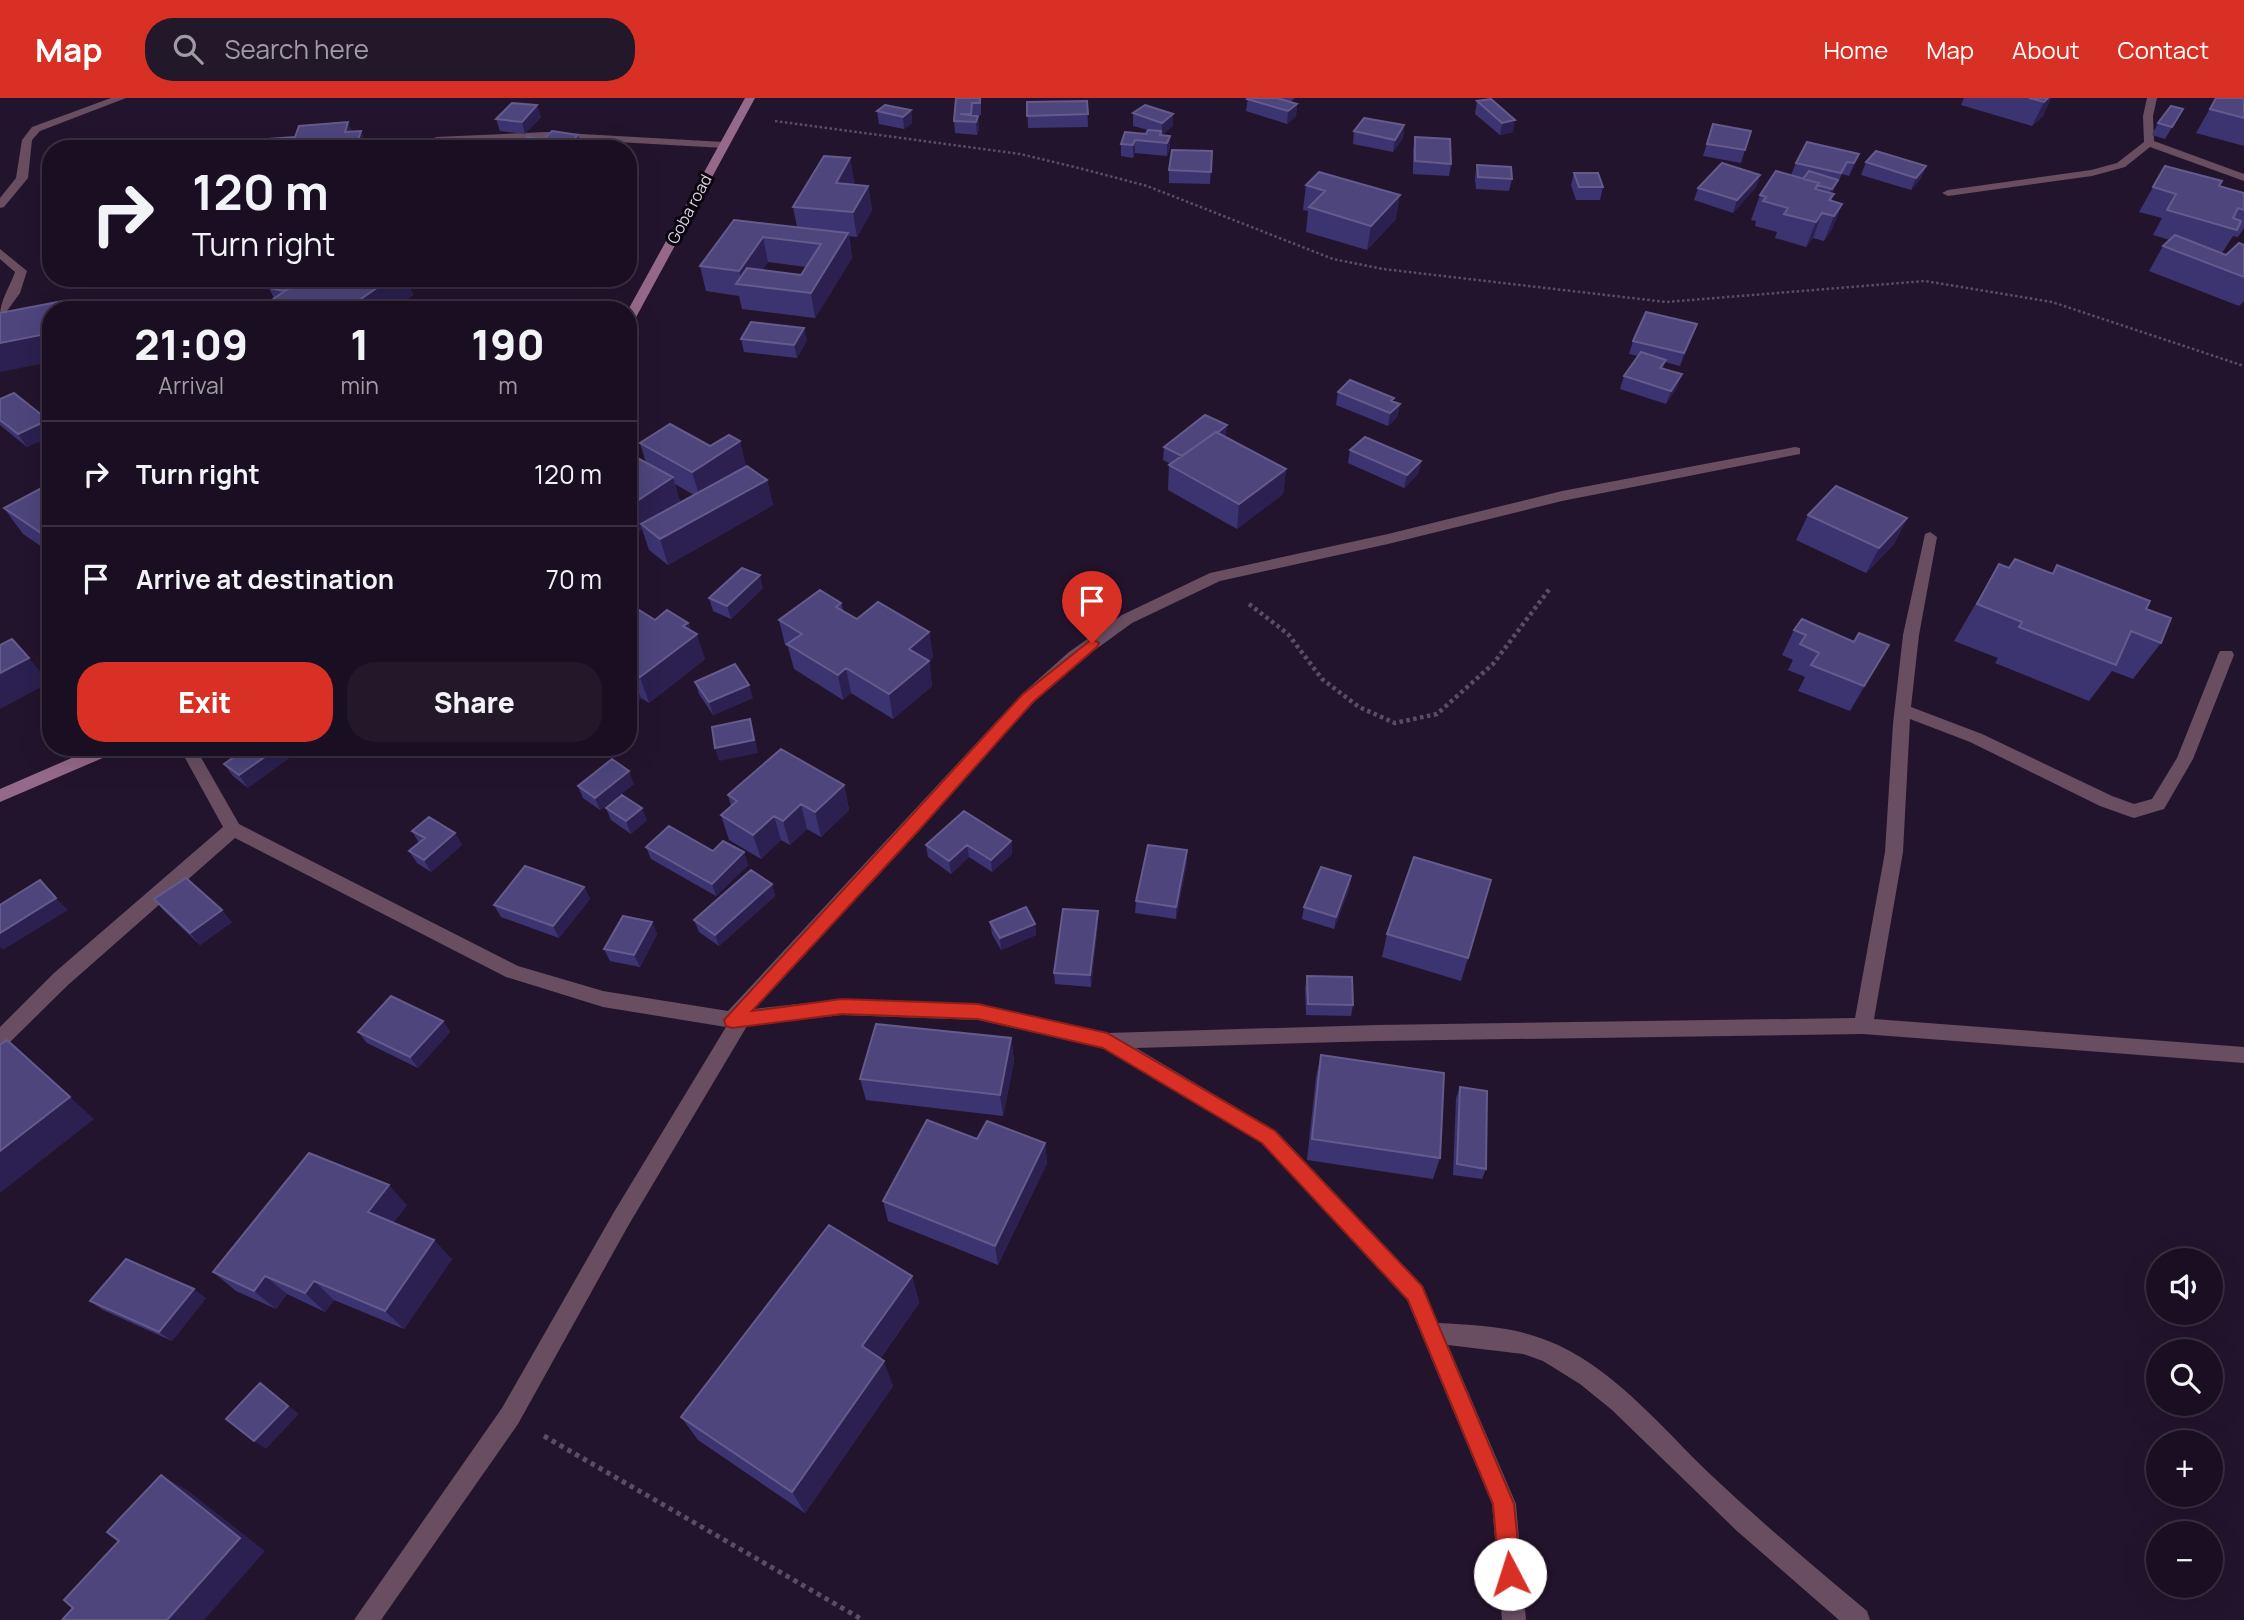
<!DOCTYPE html>
<meta charset="utf-8">
<style>
:root{--surface:#1a0f22;--page:#23182a;--text:#f1f3f6;--muted:#9f9ca5;--line:#382f40;--accent:#d93025}
body{margin:0;font-family:Manrope,sans-serif;background:var(--page);color:var(--text);height:100vh;display:flex;flex-direction:column;font-size:26px;white-space:nowrap}
*{box-sizing:border-box;margin:0}
p{font-size:23px;color:var(--muted)}
.icon{flex:none;width:38px;height:38px;fill:none;stroke:currentColor;stroke-width:2;stroke-linecap:round;stroke-linejoin:round}
.map{position:relative;flex:1;overflow:hidden}
.panel{position:absolute;left:42px;top:203px;width:595px;height:455px;display:flex;flex-direction:column;background:var(--surface);border-radius:28px;box-shadow:0 7px 28px #0002,0 0 0 2px var(--line)}
.panel>*{flex:none}
.top-card{position:absolute;left:42px;top:42px;width:595px;height:147px;border-radius:28px;box-shadow:0 7px 28px #0002,0 0 0 2px var(--line);background:#1a0f22;color:var(--text);overflow:hidden}
.tools{position:absolute;left:2146px;top:1150px;display:grid;gap:14px}
.tools a{display:grid;place-items:center;width:77px;height:77px;border-radius:50%;background:var(--surface);box-shadow:0 7px 28px #0002,0 0 0 2px var(--line);font-size:35px}
.pin{position:absolute;display:grid;place-items:center;width:60px;height:60px;color:#fff;margin:-72px -30px;border-radius:50% 50% 50% 0;rotate:-45deg;box-shadow:0 0 7px #0007}
.pin .icon{rotate:45deg}
.me{position:absolute;width:77px;margin:-38px;rotate:355deg;stroke-linejoin:round;filter:drop-shadow(0 0 5px #0008)}
.turn{display:flex;align-items:center;gap:24px;height:147px;padding:0 35px;font-size:32px}
.turn .icon{width:91px;height:91px;stroke-width:2.5}
.turn b{display:block;font-size:49px;line-height:60px}
.eta{display:flex;justify-content:space-evenly;align-items:center;height:119px;text-align:center}
.eta b{font-size:42px;font-weight:800;line-height:49px}
.primary-button{display:flex;gap:14px;margin-top:auto;padding:14px 35px}
.primary-button a{flex:1;height:80px;border-radius:28px;background:var(--accent);color:#fff;font-size:28px;font-weight:800;line-height:80px;text-align:center}
.primary-button a+a{background:var(--page);color:var(--text)}
ul{padding:0;list-style:none}
li{display:flex;align-items:center;gap:21px;height:105px;padding:0 35px;border-top:2px solid var(--line)}
li div{flex:1}
li b{display:block;font-size:26px}
li em{font-style:normal}
header{display:flex;align-items:center;gap:42px;box-sizing:border-box;height:98px;padding:0 35px;background:var(--accent);color:#fff}
header strong{font-size:33px}
nav{display:flex;gap:38px;margin-inline-start:auto;font-size:24px}
.search{width:490px;height:63px;background:var(--page);display:flex;align-items:center;gap:18px;box-sizing:border-box;padding:0 24px;border-radius:28px;color:var(--muted);font-size:26px}
.map>svg:first-child{display:block}
.lines{fill:none;stroke-linecap:round;stroke-linejoin:round}
.path-far2{stroke:#5b4e64;stroke-width:2.5;stroke-dasharray:2.5 2.5;stroke-linecap:butt}
.path-far1{stroke:#5b4e64;stroke-width:4.5;stroke-dasharray:3.5 3.5;stroke-linecap:butt}
.path{stroke:#5b4e64;stroke-width:5;stroke-dasharray:4.5 4.5;stroke-linecap:butt}
.street{fill:#694e62;fill-rule:evenodd}
.secondary{fill:#95698a;fill-rule:evenodd}
.wall{fill:#3c3470;fill-rule:evenodd}
.shaded-wall{fill:#2b2050}
.building{fill:#4d457c;stroke:#645b8c;stroke-width:2}
.route{fill:#d93025;stroke:#8d1f18;stroke-width:2}
.labels{text-anchor:middle;dominant-baseline:central;stroke-width:6;stroke-linejoin:round;paint-order:stroke}
.far-street-label{font-size:16px;fill:#dcd3e4;stroke:#09040e}
</style>
<header>
<strong>Map</strong>
<div class="search"><svg class="icon" aria-label="search" viewBox="0 0 24 24"><circle cx="10" cy="10" r="6"/><path d="M15 15l6 6"/></svg>Search here</div>
<nav><a>Home</a><a>Map</a><a>About</a><a>Contact</a></nav>
</header>
<div class="map">
<svg width="2244" height="1522" viewBox="0 0 2244 1522">
<rect width="100%" height="100%" fill="#23142d"/>
<g class="lines">
<!-- path-far2 -->
<path class="path-far2" d="M775 23 1020 56 1079 70 1147 88 1333 161 1383 171 1666 204 1925 183 2052 204 2244 268"/>
<!-- path-far1 -->
<path class="path-far1" d="M1249 506 1288 536 1322 581 1359 609 1395 625 1437 616 1493 566 1551 489"/>
<!-- path -->
<path class="path" d="M544 1338 863 1522"/>
<!-- street -->
<path class="street" d="M111 0H126L40 33 32 42 28 80 4 109 0 110V100L16 80 22 42 32 29Z
M2147 0H2157L2153 18 2154 43 2244 76V83L2150 49 2125 69 2092 78 1948 98 1942 95 1948 92 2091 72 2117 65 2144 44 2143 18Z
M546 34 724 44 729 47 724 50 546 40 436 45 431 42 436 39Z
M0 151 27 173 20 195 4 217 0 218C0 202 10 189 15 174L0 161Z
M1795 349 1800 350V356L1562 403 1388 446 1220 483 1132 525 1081 562 1034 604 754 911 842 901 978 906 1107 935 1377 927 1855 920 1885 754 1893 626 1903 537 1925 436 1930 434 1937 439 1919 537 1911 609 1982 636 2112 698 2134 706 2152 701 2177 660 2218 557 2220 553H2232L2234 557 2193 661 2164 711 2134 720 2128 718 2100 708 1970 644 1910 621 1903 754 1874 921 2244 949V965L1863 936 1377 943 1136 950 1276 1033 1423 1188 1438 1225C1480 1227 1520 1229 1558 1247 1619 1276 1663 1331 1711 1377 1761 1424 1814 1469 1867 1513L1870 1522H1839L1737 1433 1612 1312 1580 1286 1543 1263 1523 1256 1448 1247 1516 1406 1526 1522H1502L1492 1406 1407 1202 1262 1045 1103 950 978 922 842 917 747 928 628 1128 518 1326 381 1522H354L502 1310 614 1114 726 929 603 909 506 879 235 740 68 887 7 947 0 949V929L54 875 223 729 179 649H195L239 726 518 868 603 893 728 913 1022 596 1069 554 1122 517 1210 475 1388 436 1562 393Z"/>
<!-- secondary -->
<path class="secondary" d="M745 0H755L634 223 628 227V212Z
M97 649H121L119 653 0 704V691Z"/>
</g>
<!-- wall -->
<path class="wall" d="M956 0H981V17H973L978 18 979 31 977 37 955 35 954 23Z
M1248 0H1295L1290 4 1297 6 1296 18 1287 26 1246 13Z
M1964 0H2051L2043 18 2032 28 1961 7Z
M2216 0H2244V48L2196 35Z
M1087 3 1088 29 1028 30 1027 4Z
M1477 3 1513 34 1500 37 1475 16Z
M537 7 541 19 525 36 500 33 496 21Z
M2183 11 2165 41 2152 37 2158 25Z
M911 12 912 25 904 31 879 26 877 13Z
M1133 15 1173 16V28L1161 37 1170 38V50L1167 58 1135 55 1133 60 1121 58V46L1146 36 1148 32 1133 28Z
M1713 26 1751 33 1741 65 1703 58Z
M1404 27 1403 40 1393 54 1353 46 1354 33Z
M1415 39 1451 66 1449 78 1413 76V52Z
M1212 53 1210 86 1169 85V72Z
M1859 56 1849 78 1842 76 1832 95 1834 96 1831 103 1842 106 1832 131 1824 143 1813 140 1806 149 1775 140 1777 134 1755 128 1756 123 1751 122 1760 97 1804 80 1791 77 1796 65Z
M850 60 854 84 853 86 868 88 872 112 857 139 849 138 852 160 815 220 742 211 739 198 706 193 700 168 734 122 797 129 793 109ZM768 164 806 169 801 177 762 172Z
M1866 64 1926 68 1921 80 1911 92 1861 77Z
M1477 67 1512 81 1509 93 1476 91 1475 80Z
M2165 68 2219 88 2244 95V130L2238 139 2233 138 2222 155 2226 157 2244 147V203L2239 208 2149 173 2163 148 2170 142 2153 137 2162 120 2139 114Z
M1319 74 1396 121 1367 152 1306 134 1308 113 1303 112 1306 87Z
M1574 75 1603 89 1600 102H1576L1571 87Z
M1760 77 1756 89 1733 115 1694 102 1698 90Z
M281 180H406L413 197 393 212H269L266 206 274 200 269 190Z
M1692 239 1680 268 1665 264 1663 270 1677 289 1666 306 1620 291 1624 278 1638 258 1629 256 1633 243Z
M741 241 807 242 797 260 744 254Z
M1338 294 1400 306 1397 319 1388 328 1336 307Z
M0 301 48 322 51 327V338L27 349 0 327Z
M1226 339 1286 371 1283 396 1237 431 1168 392 1169 367 1171 366 1163 362 1164 349Z
M640 345 746 368 767 382 773 407 668 467 649 452 642 431 635 436 628 432V355L646 365ZM675 386 694 397 680 404Z
M1350 352 1421 363 1418 376 1404 390 1348 365Z
M51 385V455L23 436 4 410Z
M1808 417 1907 420 1894 446 1866 475 1796 442Z
M1999 466 2009 470 2052 475 2057 467 2146 511 2161 545 2133 581 2112 573 2089 603 1995 565 1998 560 1954 543Z
M763 490 731 521 713 513 709 500Z
M841 505 843 512 857 521 929 534 933 559 929 563 932 588 893 621 851 595 843 602 794 571 788 549 785 547 779 522Z
M628 516 655 522 688 525 691 532 705 561 649 605 641 600 628 611Z
M1794 532 1854 544 1874 573 1850 613 1798 593 1805 579 1788 572 1793 562 1782 557Z
M695 584 753 600 713 617 699 596Z
M248 649V690L233 678 224 666Z
M634 686 600 712 583 700 578 688Z
M844 687 849 712 821 739 807 731 790 747 781 742 761 761 729 742 721 717 731 708 728 697Z
M606 710 647 722 631 736 611 722Z
M412 733 455 735 462 747 431 774 417 765 409 753 419 745Z
M1011 743 1012 756 992 774 969 759 951 776 928 759 926 747Z
M646 749 744 754 748 767 716 798 651 761Z
M1187 764 1176 821 1135 815 1136 803Z
M1351 778 1349 791 1334 831 1302 821 1304 809Z
M772 786 775 798 719 848 699 834 694 822Z
M584 789 590 801 559 840 501 819 494 807Z
M154 801 232 824 200 847 164 813Z
M1098 813V825L1091 889 1055 886 1054 875Z
M652 824 657 836 640 869 610 863 604 851Z
M990 824 1035 826 1036 837 1001 852 992 836Z
M1387 836 1468 860 1461 883 1382 859Z
M1307 878 1353 907 1351 918 1306 917 1305 890Z
M443 923 450 934 418 970 367 945 358 934Z
M1011 940 1014 963 1003 1018 866 1002 860 981Z
M1321 957 1440 1060 1433 1081 1307 1062 1316 979Z
M1460 989 1486 1071 1482 1081 1453 1077 1456 1000Z
M977 1041 1045 1045 1047 1065 998 1167 888 1123 883 1103Z
M407 1107 393 1125 452 1161 404 1231 334 1202 325 1214 287 1196 276 1211 236 1193 213 1174Z
M912 1178 919 1205 880 1261 893 1288 805 1415 698 1342 681 1319Z
M206 1200 172 1243 103 1212 90 1203Z"/>
<!-- shaded-wall -->
<path class="shaded-wall" d="M2048 0H2051L2043 18 2032 28 2044 4Z
M1297 6 1296 18 1287 26 1288 13Z
M537 7 541 19 525 36 522 24Z
M911 12 912 25 904 31 903 19Z
M1173 16V28L1162 37V25Z
M978 18 979 31 977 37 976 24Z
M1515 22 1513 34 1500 37 1502 25Z
M348 24 357 46 361 33 368 51H352L345 34Z
M1404 27 1403 40 1393 54 1395 42Z
M578 37 582 51H569L568 47Z
M1170 38V50L1167 58V45Z
M1135 42V55L1133 60V47Z
M850 60 854 84 840 110 836 85Z
M1926 68 1921 80 1911 92 1916 80Z
M1760 77 1756 89 1733 115 1737 102Z
M1838 82 1833 94 1827 103 1832 91Z
M868 88 872 112 857 139 853 114Z
M1400 97 1396 121 1367 152 1371 128Z
M1842 106 1832 131 1824 143 1834 118Z
M1822 115 1813 140 1806 149 1816 124Z
M848 135 852 160 815 220 811 195Z
M763 139 768 164 752 188 742 186 739 173Z
M391 180H406L413 197 393 212H345Z
M63 203 69 212H63Z
M1697 226 1692 239 1680 268 1684 255Z
M804 230 807 242 797 260 794 247Z
M51 235V264L0 274V245Z
M1682 276 1677 289 1666 306 1671 293Z
M1400 306 1397 319 1388 328 1390 315Z
M48 322 51 327V338L27 349 18 336Z
M1227 327 1226 340 1205 344Z
M740 343 746 368 700 400 692 374Z
M1421 363 1418 376 1404 390 1407 377Z
M1286 371 1283 396 1237 431 1239 406Z
M673 379 680 404 641 426 642 431 635 436 628 416V409Z
M767 382 773 407 668 467 660 441Z
M1907 420 1894 446 1866 475 1879 450Z
M760 477 763 490 731 521 727 508Z
M688 525 693 539 697 536 705 561 649 605 640 579 683 528Z
M929 534 933 559 929 563 932 588 893 621 889 596 909 551Z
M1889 547 1874 573 1850 613 1864 588Z
M29 560 49 585 0 611V575Z
M846 570 851 595 843 602 838 577Z
M632 575 641 600 628 611V578Z
M749 587 753 600 713 617 709 604Z
M750 621 754 634 758 655 719 663 715 650Z
M279 649H305L248 690 239 677Z
M629 673 634 686 600 712 595 700Z
M844 687 849 712 821 739 815 714Z
M801 706 807 731 790 747 783 723Z
M642 710 647 722 631 736 626 723Z
M774 718 781 742 761 761 753 737Z
M455 735 462 747 431 774 424 762Z
M1011 743 1012 756 992 774 991 762Z
M967 747 969 759 951 776 949 763Z
M1187 752V764L1176 821V809Z
M744 754 748 767 716 798 712 786Z
M1351 778 1349 791 1334 831 1336 819Z
M772 786 775 798 719 848 715 837Z
M584 789 590 801 559 840 553 828Z
M56 800 68 812 3 852 0 849V835Z
M222 812 232 824 200 847 190 835Z
M1098 813V825L1091 889 1090 877Z
M652 824 657 836 640 869 634 857Z
M1035 826 1036 837 1001 852 1000 840Z
M443 923 450 934 418 970 410 959Z
M1011 940 1014 963 1003 1018 1000 997Z
M7 942 94 1021 0 1095V1053Z
M1045 1045 1047 1065 998 1167 995 1148Z
M389 1087 407 1107 386 1134 368 1114Z
M434 1142 452 1161 404 1231 385 1213Z
M265 1178 287 1196 276 1211 254 1193Z
M912 1178 919 1205 871 1273 862 1248Z
M314 1183 334 1202 325 1214 305 1195Z
M194 1191 206 1200 172 1243 159 1234Z
M884 1263 893 1288 805 1415 792 1394Z
M260 1285 299 1316 266 1351 254 1343Z
M161 1377 187 1392 265 1453 204 1522H167Z"/>
<!-- building -->
<path class="building" d="M956 0H980V5H972L971 16H960L978 18 976 24 954 23Z
M1248 0H1277L1297 6 1288 13 1247 1Z
M2029 0H2048L2044 4Z
M2216 0H2244V20L2210 11Z
M1491 1 1515 22 1502 25 1477 3Z
M1087 3 1088 16 1027 18V4Z
M512 5 537 7 522 24 496 21Z
M885 7 911 12 903 19 877 13Z
M1145 7 1173 16 1162 25 1133 15Z
M2171 8 2183 11 2172 29 2158 25Z
M1364 20 1404 27 1395 42 1354 33Z
M348 24 345 34 361 33 355 51H251L254 42 295 39 299 28Z
M1713 26 1751 33 1745 52 1707 46Z
M1148 32 1161 33 1160 37 1170 38 1167 45 1135 42 1133 47 1121 46 1125 34 1146 36Z
M552 33 578 37 568 47 581 48 579 51H514L527 39 544 41Z
M1415 39 1450 41 1451 66 1415 63Z
M1807 44 1859 56 1854 65 1847 64 1841 75 1796 65Z
M1172 52 1212 53 1211 74 1169 72Z
M1876 53 1926 68 1916 80 1866 64Z
M824 58 850 60 836 85 868 88 853 114 793 109Z
M1722 65 1760 77 1737 102 1698 90Z
M1477 67 1511 69 1512 81 1478 79Z
M2165 68 2222 83 2219 88 2244 95V112L2238 110 2233 120 2241 123 2237 132 2167 112 2176 96 2153 89Z
M1776 73 1819 85 1815 91 1834 96 1829 102 1842 106 1834 118 1822 115 1816 124 1784 116 1788 110 1763 103 1766 99 1760 97Z
M1809 73 1838 82 1832 91 1817 87 1819 85 1803 81Z
M1319 74 1400 97 1371 128 1309 109 1325 93 1306 87Z
M1574 75H1598L1603 89H1579Z
M734 122 848 135 811 195 736 186 747 170 801 177 821 146 763 139 739 173 700 168Z
M2175 137 2226 157 2239 145 2244 147V179L2163 148Z
M281 180H304L284 193 269 190Z
M304 180H391L345 212H285L266 206Z
M63 203V212H51V235L0 245V215Z
M1646 214 1697 226 1684 255 1633 243Z
M751 224 804 230 794 247 741 241Z
M1641 254 1666 262 1660 270 1682 276 1671 293 1624 278Z
M1350 282 1394 300 1391 303 1400 306 1390 315 1338 294Z
M14 295 48 322 18 336 0 322V301Z
M1205 317 1227 327 1217 335 1216 334 1182 358 1164 349Z
M670 326 710 348 729 337 740 343 692 374 640 345Z
M1216 334 1286 371 1239 406 1169 367Z
M1365 339 1421 363 1407 377 1350 352Z
M628 355 673 379 628 409Z
M747 368 767 382 660 441 641 426Z
M51 385V437L47 439 4 410Z
M1836 388 1907 420 1879 450 1808 417Z
M2015 461 2053 476 2057 467 2150 503 2146 511 2171 520 2161 545 2131 533 2116 567 2019 529 2022 524 1977 506 1999 466 2009 470Z
M742 470 760 477 727 508 709 500Z
M820 492 841 505 836 509 857 521 878 504 929 534 909 551 929 563 889 596 846 570 838 577 787 546 802 536 779 522Z
M636 510 655 522 667 512 688 525 683 528 697 536 640 579 632 575 628 578V516Z
M1802 521 1854 544 1859 535 1889 547 1864 588 1811 567 1819 555 1800 546 1806 537 1794 532Z
M12 541 29 560 0 575V547Z
M735 566 749 587 709 604 695 584Z
M750 621 754 642 715 650 712 629Z
M248 649H279L239 677 224 666Z
M781 651 844 687 815 714 801 706 783 723 774 718 753 737 721 717 737 703 728 697Z
M612 661 629 673 595 700 578 688Z
M622 697 642 710 626 723 606 710Z
M964 713 1011 743 991 762 967 747 949 763 926 747Z
M429 719 455 735 424 762 409 753 425 740 412 733Z
M669 728 713 753 723 743 744 754 712 786 646 749Z
M1148 747 1187 752 1176 809 1136 803Z
M1414 759 1491 782 1468 860 1387 836Z
M525 768 584 789 553 828 494 807Z
M1321 769 1351 778 1336 819 1304 809Z
M751 772 772 786 715 837 694 822Z
M186 780 222 812 190 835 154 801Z
M40 782 56 800 0 835V807Z
M1026 809 1035 826 1000 840 990 824Z
M1063 811 1098 813 1090 877 1054 875Z
M623 818 652 824 634 857 604 851Z
M1307 878 1352 879 1353 907 1308 906Z
M391 898 443 923 410 959 358 934Z
M876 926 1011 940 1000 997 860 981Z
M7 942 70 999 0 1053V947Z
M1321 957 1444 975 1440 1060 1312 1041Z
M1460 989 1487 993 1486 1071 1457 1066Z
M927 1022 977 1041 987 1023 1045 1045 995 1148 883 1103Z
M309 1055 389 1087 368 1114 434 1142 385 1213 314 1183 305 1195 265 1178 254 1193 213 1174Z
M829 1127 912 1178 862 1248 884 1263 792 1394 681 1319Z
M126 1161 194 1191 159 1234 90 1203Z
M260 1285 288 1308 254 1343 226 1321Z
M161 1377 240 1440 167 1522H62L73 1510 64 1502 119 1443 107 1434Z"/>
<!-- route -->
<path class="route" d="M1092 541 1099 545 1097 549 1033 604 919 732 752 913 842 901 978 906 1107 935 1275 1033 1422 1188 1514 1406 1521 1476 1517 1483 1510 1487 1502 1483 1499 1476 1493 1406 1408 1202 1262 1045 1103 950 978 921 842 916 732 930 726 928 724 922 1022 597Z"/>
<g class="labels">
<!-- far-street labels -->
<g class="far-street-label">
<text transform="translate(689 111) rotate(-62)">Goba road</text>
</g>
</g>
</svg>
<div class="tools">
<a><svg class="icon" aria-label="sound" viewBox="0 0 24 24"><path d="M4 9h4l5-4v14l-5-4H4zM17 9q2 3 0 6"/></svg></a>
<a><svg class="icon" aria-label="search" viewBox="0 0 24 24"><circle cx="10" cy="10" r="6"/><path d="M15 15l6 6"/></svg></a>
<a>+</a>
<a>−</a>
</div>
<div class="pin" style="left:1092px;top:545px;background:#d93025"><svg class="icon" aria-label="arrive" viewBox="0 0 24 24"><path d="M6 21V4h12l-3 4 3 4H6"/></svg></div>
<svg class="me" style="left:1510px;top:1476px" viewBox="-20 -20 40 40"><circle r="19" fill="#fff"/><path d="M0-13L10 11 0 6-10 11z" fill="#d93025"/></svg>
<div class="top-card">
<div class="turn"><svg class="icon" aria-label="right" viewBox="0 0 24 24"><path d="M7 20v-9h11M14 6l5 5-5 5"/></svg><div><b>120 m</b>Turn right</div></div>
</div>
<section class="panel">
<div class="eta">
<div><b>21:09</b><p>Arrival</p></div>
<div><b>1</b><p>min</p></div>
<div><b>190</b><p>m</p></div>
</div>
<ul>
<li><svg class="icon" aria-label="right" viewBox="0 0 24 24"><path d="M7 20v-9h11M14 6l5 5-5 5"/></svg><div><b>Turn right</b></div><em>120 m</em></li>
<li><svg class="icon" aria-label="arrive" viewBox="0 0 24 24"><path d="M6 21V4h12l-3 4 3 4H6"/></svg><div><b>Arrive at destination</b></div><em>70 m</em></li>
</ul>
<div class="primary-button"><a>Exit</a><a>Share</a></div>
</section>
</div>
